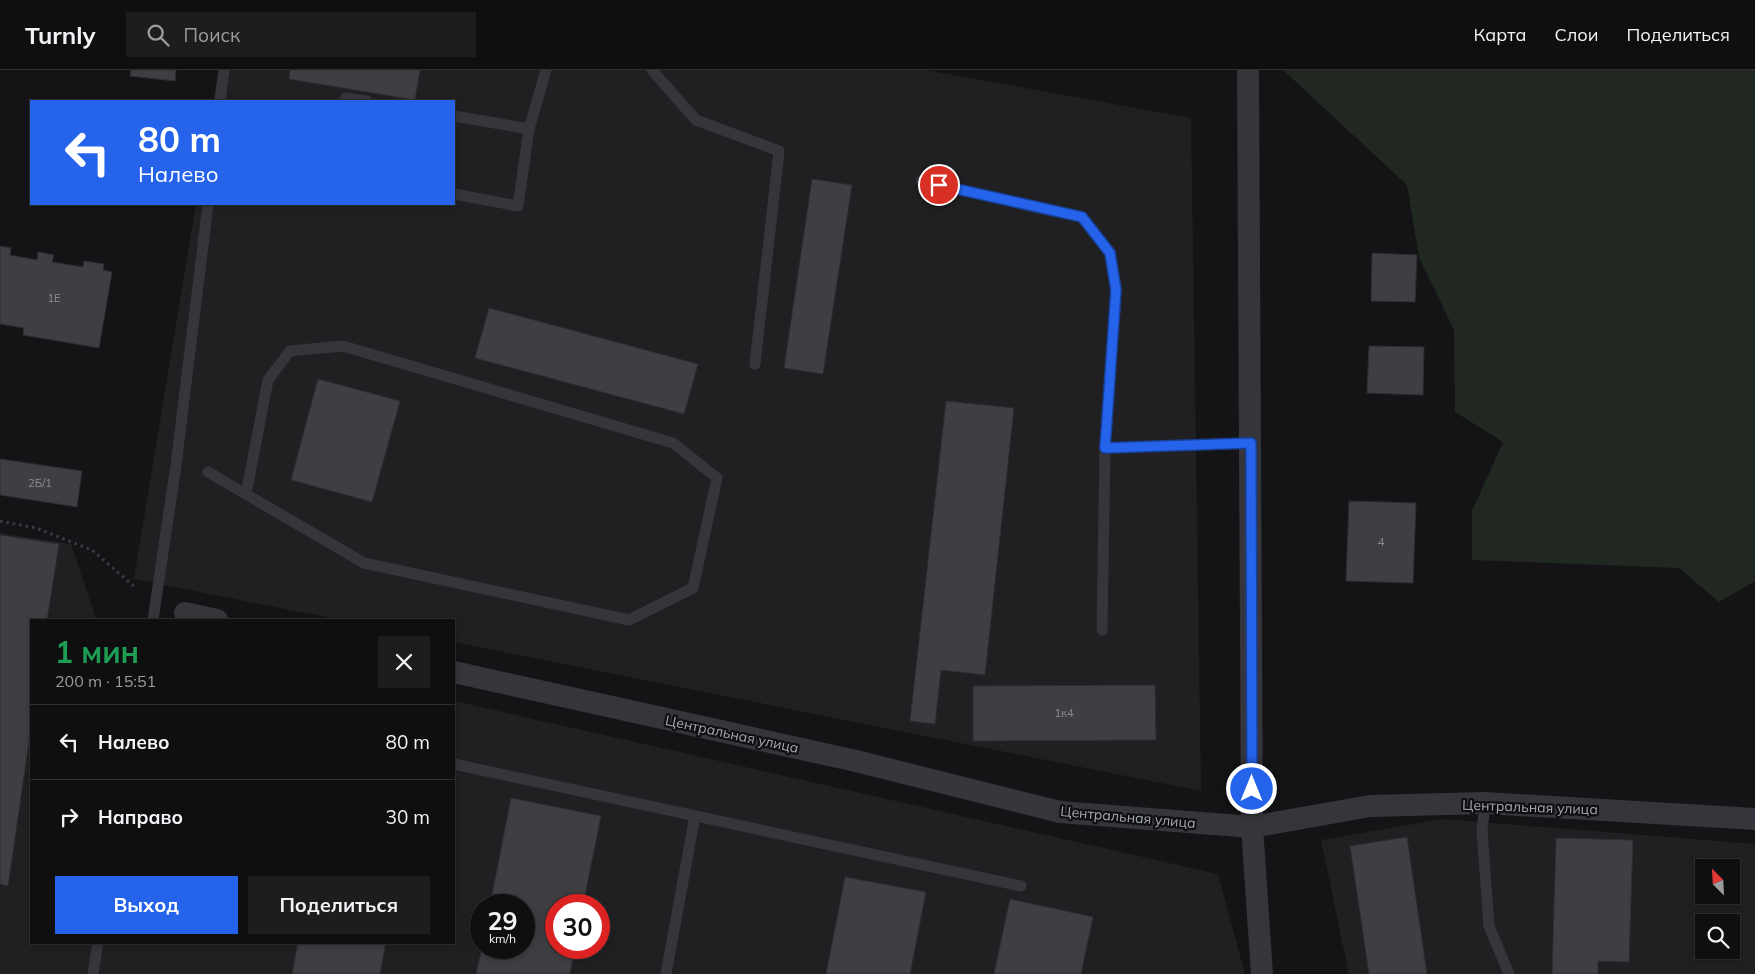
<!DOCTYPE html>
<html lang="ru">
<meta charset="utf-8">
<style>
:root{--surface:#0f0f10;--page:#1d1d1e;--text:#f1f3f6;--muted:#9b9c9f;--line:#2f2f30;--accent:#2563eb}
body{margin:0;font-family:Mulish,sans-serif;background:var(--page);color:var(--text);height:100vh;display:flex;flex-direction:column;font-size:19px;white-space:nowrap}
*{box-sizing:border-box;margin:0}
p{font-size:16px;color:var(--muted)}
.icon{flex:none;width:28px;height:28px;fill:none;stroke:currentColor;stroke-width:2;stroke-linecap:round;stroke-linejoin:round}
.map{position:relative;flex:1;overflow:hidden}
.side{position:absolute;left:30px;top:549px;width:425px;height:325px;display:flex;flex-direction:column;background:var(--surface);border-radius:0px;box-shadow:0 2px 8px #0003,0 0 0 1px var(--line)}
.side>*{flex:none}
.hud{position:absolute;left:30px;top:30px;width:425px;height:105px;border-radius:0px;box-shadow:0 2px 8px #0003,0 0 0 1px var(--line);background:#2563eb;color:#fff;overflow:hidden}
.needle{width:32px;rotate:336deg}
.controls{position:absolute;left:1695px;top:789px;display:grid;gap:10px}
.controls a{display:grid;place-items:center;width:45px;height:45px;border-radius:0px;background:var(--surface);box-shadow:0 2px 8px #0003,0 0 0 1px var(--line);font-size:25px}
.speed{position:absolute;left:470px;top:824px;display:flex;gap:10px;font-size:25px;font-weight:700;text-align:center}
.speed>*{display:grid;place-content:center;width:65px;height:65px;border-radius:50%;background:var(--surface);box-shadow:0 2px 8px #0003,0 0 0 1px var(--line);line-height:1}
.speed small{font-size:12px;font-weight:400}
.speed .limit{border:8px solid #d22;background:#fff;color:#111}
.pin{position:absolute;display:grid;place-items:center;width:42px;height:42px;color:#fff;margin:-21px;border:2px solid #fff;border-radius:50%;box-shadow:0 1px 5px #0007}
.me{position:absolute;width:55px;margin:-28px;rotate:0deg;stroke-linejoin:round;filter:drop-shadow(0 0 4px #0008)}
.turn{display:flex;align-items:center;gap:18px;height:105px;padding:0 25px;font-size:22px}
.turn .icon{width:65px;height:65px;stroke-width:2.5}
.turn b{display:block;font-size:35px;line-height:42px}
.round{display:grid;place-items:center;flex:none;width:52px;height:52px;border-radius:0px;background:var(--page)}
.head{display:flex;align-items:center;justify-content:space-between;height:85px;padding:0 25px}
h1{font-size:30px;font-weight:700;line-height:38px;color:#1e9e55}
.cta{display:flex;gap:10px;margin-top:auto;padding:10px 25px}
.cta a{flex:1;height:58px;border-radius:0px;background:var(--accent);color:#fff;font-size:20px;font-weight:700;line-height:58px;text-align:center}
.cta a+a{background:var(--page);color:var(--text)}
ul{padding:0;list-style:none}
li{display:flex;align-items:center;gap:15px;height:75px;padding:0 25px;border-top:1px solid var(--line)}
li div{flex:1}
li b{display:block;font-size:19px}
li em{font-style:normal}
header{display:flex;align-items:center;gap:30px;box-sizing:border-box;height:70px;padding:0 25px;background:var(--surface);border-bottom:1px solid var(--line)}
header strong{font-size:24px}
nav{display:flex;gap:28px;margin-inline-start:auto;font-size:18px}
.search{width:350px;height:45px;background:var(--page);display:flex;align-items:center;gap:12px;box-sizing:border-box;padding:0 18px;border-radius:0px;color:var(--muted);font-size:19px}
.map>svg:first-child{display:block}
.built{fill:#202023;fill-rule:evenodd}
.green{fill:#202821}
.building{fill:#3e3e43;stroke:#2e2e32}
.lines{fill:none;stroke-linecap:round;stroke-linejoin:round}
.path{stroke:#3b3c42;stroke-width:3;stroke-dasharray:2.5 4;stroke-linecap:butt}
.service{stroke:#35353b;stroke-width:11}
.minor{stroke:#35353b;stroke-width:22}
.route-casing{stroke:#184099;stroke-width:12}
.route{stroke:#2563eb;stroke-width:9}
.labels{text-anchor:middle;dominant-baseline:central;stroke-width:4.5;stroke-linejoin:round;paint-order:stroke}
.number-label{font-size:11px;fill:#8b8e99}
.street-label{font-size:14px;fill:#a5a9b6;stroke:#0f0f11}
</style>
<header>
<strong>Turnly</strong>
<div class="search"><svg class="icon" aria-label="search" viewBox="0 0 24 24"><circle cx="10" cy="10" r="6"/><path d="M15 15l6 6"/></svg>Поиск</div>
<nav><a>Карта</a><a>Слои</a><a>Поделиться</a></nav>
</header>
<div class="map">
<svg width="1755" height="904" viewBox="0 0 1755 904">
<rect width="100%" height="100%" fill="#141416"/>
<!-- built -->
<path class="built" d="M219 0H926L1191 48 1201 721 454 572V550H341L134 509 196 134H454V31H213Z
M0 463 71 474 96 549 99 550H31V872H454V631L1218 804 1245 904H0ZM481 835H524V878H481ZM556 835H599V878H556Z
M1443 749 1755 774V904H1349L1321 770ZM1704 798H1731V825H1704ZM1704 852H1731V880H1704Z"/>
<!-- green -->
<path class="green" d="M1283 0H1755V511L1719 532 1679 498 1472 490V441L1503 372 1455 342 1454 260 1419 187 1407 115Z"/>
<!-- building -->
<path class="building" d="M131 0H176L175 11 130 6Z
M290 0H420L415 30 289 9Z
M812 109 852 115 823 304 784 298Z
M0 176 11 178 10 185 37 190 38 182 54 185 52 192 83 197 84 191 104 194 103 200 112 202 99 278 23 265 24 258 0 254Z
M1372 183 1417 185 1415 232 1371 231Z
M489 238 698 294 684 344 475 288Z
M1369 276 1424 277 1423 325 1367 323Z
M318 309 400 331 372 432 291 410Z
M946 331 1014 338 985 605 941 600 935 654 910 651Z
M0 389 82 401 77 437 0 425Z
M1349 431 1416 433 1413 513 1346 511Z
M0 465 59 474 47 550H31V658L8 816 0 814Z
M1155 615 1156 670 973 671V616Z
M511 728 601 746 583 835H556V878H575L570 904H476L482 878H524V835H490Z
M1407 767 1427 904H1369L1350 776Z
M1556 768 1633 770 1629 892 1598 891V904H1552Z
M845 807 926 822 910 904H826Z
M1010 829 1093 847 1081 904H994Z
M298 872H386L380 904H292Z"/>
<g class="lines">
<!-- path -->
<path class="path" d="M0 451 36 458 92 480 136 518"/>
<!-- service -->
<path class="service" d="M652 0 696 50 779 81 755 294
M220 31 224 0
M345 31 346 28 367 31
M454 46 529 59
M921 111 1082 147 1110 183 1116 221 1105 378 1102 560
M454 124 518 136 529 59 546 0
M1105 378 1251 373
M208 402 364 493 629 550 693 518 717 408 673 373 343 276 290 281 268 310 246 424
M153 550 176 395 208 134
M454 694 1021 816
M1485 733 1482 761 1489 856 1509 904
M93 904 98 872
M666 904 695 746"/>
<!-- minor -->
<path class="minor" d="M1248 0 1252 757 1262 904
M185 543 217 550
M454 602 856 691 1060 742 1252 757 1370 736 1485 733 1755 749"/>
</g>
<g class="lines">
<defs>
<path id="route" d="M939 115 1082 147 1110 183 1116 220 1105 378 1251 373 1252 719"/>
</defs>
<!-- route casing -->
<use href="#route" class="route-casing"/>
<!-- route -->
<use href="#route" class="route"/>
</g>
<g class="labels">
<!-- number labels -->
<g class="number-label">
<text x="54" y="228">1Е</text>
<text x="40" y="413">2Б/1</text>
<text x="1381" y="472">4</text>
<text x="1064" y="643">1к4</text>
</g>
<!-- street labels -->
<g class="street-label">
<text transform="translate(732 664) rotate(12)">Центральная улица</text>
<text transform="translate(1530 737) rotate(2)">Центральная улица</text>
<text transform="translate(1128 747) rotate(5)">Центральная улица</text>
</g>
</g>
</svg>
<div class="controls">
<a><svg class="needle" viewBox="-14 -14 28 28"><path d="M0-13l5 13h-10z" fill="#e53935"/><path d="M0 13l5-13h-10z" fill="#9b9c9f"/></svg></a>
<a><svg class="icon" aria-label="search" viewBox="0 0 24 24"><circle cx="10" cy="10" r="6"/><path d="M15 15l6 6"/></svg></a>
</div>
<div class="speed"><div>29<small>km/h</small></div><div class="limit">30</div></div>
<div class="pin" style="left:939px;top:115px;background:#d93025"><svg class="icon" aria-label="arrive" viewBox="0 0 24 24"><path d="M6 21V4h12l-3 4 3 4H6"/></svg></div>
<svg class="me" style="left:1252px;top:719px" viewBox="-20 -20 40 40"><circle r="17" fill="#2563eb" stroke="#fff" stroke-width="3"/><path d="M0-11L8 9 0 5-8 9z" fill="#fff"/></svg>
<div class="hud">
<div class="turn"><svg class="icon" aria-label="left" viewBox="0 0 24 24"><path d="M17 20v-9H6M10 6l-5 5 5 5"/></svg><div><b>80 m</b>Налево</div></div>
</div>
<section class="side">
<div class="head"><div><h1>1 мин</h1><p>200 m · 15:51</p></div><a class="round"><svg class="icon" aria-label="close" viewBox="0 0 24 24"><path d="M6 6l12 12M18 6L6 18"/></svg></a></div>
<ul>
<li><svg class="icon" aria-label="left" viewBox="0 0 24 24"><path d="M17 20v-9H6M10 6l-5 5 5 5"/></svg><div><b>Налево</b></div><em>80 m</em></li>
<li><svg class="icon" aria-label="right" viewBox="0 0 24 24"><path d="M7 20v-9h11M14 6l5 5-5 5"/></svg><div><b>Направо</b></div><em>30 m</em></li>
</ul>
<div class="cta"><a>Выход</a><a>Поделиться</a></div>
</section>
</div>
